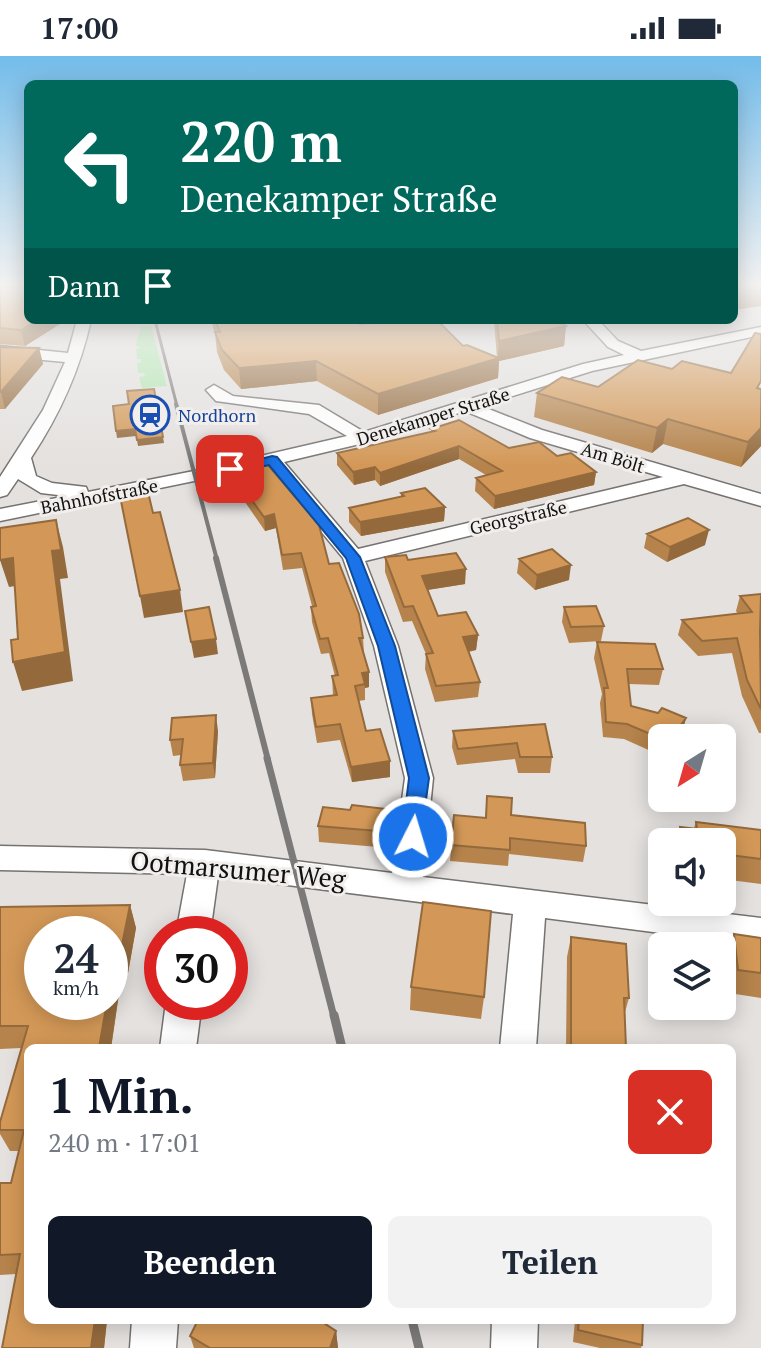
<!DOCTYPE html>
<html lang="de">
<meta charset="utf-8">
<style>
:root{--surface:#fff;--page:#f2f2f3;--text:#1f2937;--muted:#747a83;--accent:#111827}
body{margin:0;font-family:"PT Serif",serif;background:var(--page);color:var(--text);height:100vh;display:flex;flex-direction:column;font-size:30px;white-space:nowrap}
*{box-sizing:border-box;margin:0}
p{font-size:26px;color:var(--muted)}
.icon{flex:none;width:44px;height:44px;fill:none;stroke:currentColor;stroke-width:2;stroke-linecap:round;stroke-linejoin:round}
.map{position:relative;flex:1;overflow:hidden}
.sheet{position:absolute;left:24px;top:988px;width:712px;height:280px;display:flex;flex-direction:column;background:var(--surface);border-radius:12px;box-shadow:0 4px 20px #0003}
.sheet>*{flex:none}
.banner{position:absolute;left:24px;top:24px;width:714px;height:244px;border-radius:12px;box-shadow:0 4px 20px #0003;background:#00695c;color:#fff;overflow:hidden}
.needle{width:52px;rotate:217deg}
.buttons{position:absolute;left:648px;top:668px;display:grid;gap:16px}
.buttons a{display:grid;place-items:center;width:88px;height:88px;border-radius:12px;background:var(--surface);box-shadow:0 4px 20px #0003;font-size:40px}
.speed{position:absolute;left:24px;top:860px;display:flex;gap:16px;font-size:40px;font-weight:700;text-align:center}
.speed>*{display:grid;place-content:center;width:104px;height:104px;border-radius:50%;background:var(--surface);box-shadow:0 4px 20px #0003;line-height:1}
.speed small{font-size:20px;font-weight:400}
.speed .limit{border:12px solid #d22;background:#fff;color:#111}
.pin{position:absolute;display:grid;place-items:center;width:68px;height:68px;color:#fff;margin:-34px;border-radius:16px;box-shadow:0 4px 12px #0006}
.me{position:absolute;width:88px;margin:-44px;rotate:5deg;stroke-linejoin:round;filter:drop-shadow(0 0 6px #0008)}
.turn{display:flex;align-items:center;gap:28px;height:168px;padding:0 24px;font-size:36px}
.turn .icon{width:104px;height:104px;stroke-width:2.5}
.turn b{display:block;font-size:56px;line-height:68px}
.then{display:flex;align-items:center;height:76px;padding:0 24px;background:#0003;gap:16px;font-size:30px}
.round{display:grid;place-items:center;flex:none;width:84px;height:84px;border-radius:12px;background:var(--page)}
.summary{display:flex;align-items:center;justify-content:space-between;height:136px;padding:0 24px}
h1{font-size:48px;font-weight:600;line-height:60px;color:var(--accent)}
.action{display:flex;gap:16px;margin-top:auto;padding:16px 24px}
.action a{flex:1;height:92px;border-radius:12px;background:var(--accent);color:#fff;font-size:32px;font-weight:600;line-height:92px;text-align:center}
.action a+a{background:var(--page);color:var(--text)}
.status{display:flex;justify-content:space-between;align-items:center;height:56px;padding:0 40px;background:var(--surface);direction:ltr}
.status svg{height:22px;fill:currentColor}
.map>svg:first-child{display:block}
.green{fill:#ade6ad}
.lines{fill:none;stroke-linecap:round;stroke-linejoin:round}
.minor-casing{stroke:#757270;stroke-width:3}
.minor{fill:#fff;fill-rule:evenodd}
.rail-far4{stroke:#7c7a79;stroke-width:3}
.rail-far3{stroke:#7c7a79;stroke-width:4}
.rail-far2{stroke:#7c7a79;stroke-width:6}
.rail-far1{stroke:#7c7a79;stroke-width:7}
.rail{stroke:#7c7a79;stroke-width:9}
.wall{fill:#b5834b;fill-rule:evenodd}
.shaded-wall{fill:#946a3d}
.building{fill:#d39857;stroke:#946a3d;stroke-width:2}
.route{fill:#1a73e8;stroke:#114b97;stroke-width:2}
.labels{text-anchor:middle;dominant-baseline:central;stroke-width:6;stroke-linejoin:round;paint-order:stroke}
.far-transit-label{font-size:18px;fill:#164399;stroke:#f1eeec;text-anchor:start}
.far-street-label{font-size:18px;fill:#121111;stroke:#f1eeec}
.near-street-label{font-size:26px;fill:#121111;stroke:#f1eeec}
</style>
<div class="status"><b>17:00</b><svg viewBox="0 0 49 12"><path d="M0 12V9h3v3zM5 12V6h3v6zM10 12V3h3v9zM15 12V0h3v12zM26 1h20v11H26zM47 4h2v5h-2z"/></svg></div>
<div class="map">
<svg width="761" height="1292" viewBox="0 0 761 1292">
<rect width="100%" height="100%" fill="#e4e1df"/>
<!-- green -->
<path class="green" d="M151 270 167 330 142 332 139 321 145 320 144 317H138L137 307 141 306V303H137L136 293 140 292 135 289 141 271Z"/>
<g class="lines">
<defs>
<path id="minor" d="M77 264H91C80 314 60 358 31 402L36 420 52 427 86 431 88 436 209 412 347 380 309 358 216 345 206 334 214 329 233 340 319 349 364 376 583 308 624 299 608 291 583 264H598L618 285 641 295 761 271V279L592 315 481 350 542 374 761 438V450L684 428 365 505 398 590 433 722 423 821 761 862V890L545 862 536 992H500L513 858 218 820 210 878H176L187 818 0 814V790L205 794 392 817 405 722 374 590 343 502 267 410 0 465V453L67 440 41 437 18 423 7 439 0 441V421L43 354 65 306 0 300V290L68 297ZM465 355 530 382 663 421 358 493 284 406 368 386Z
M166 946H202L196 992H160Z
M132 1264H178L176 1292H130Z
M492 1264H538L537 1292H491Z"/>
</defs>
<!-- minor casing -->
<use href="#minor" class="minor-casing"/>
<!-- minor -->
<use href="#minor" class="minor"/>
<!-- rail-far4 -->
<path class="rail-far4" d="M155 264 177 350"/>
<!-- rail-far3 -->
<path class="rail-far3" d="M176 348 217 504"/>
<!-- rail-far2 -->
<path class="rail-far2" d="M216 502 268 704"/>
<!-- rail-far1 -->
<path class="rail-far1" d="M267 702 334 961"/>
<!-- rail -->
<path class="rail" d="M334 959 342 992
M412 1264 419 1292"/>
</g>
<!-- wall -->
<path class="wall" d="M0 229 28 264H61L60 268 25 290 0 288Z
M211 264 359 268 463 290 497 301 494 266 446 267 445 264H554L566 270 564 290 499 305 498 322 378 359 317 325 241 333 224 314 217 296 215 278Z
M0 291 39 292 43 308 5 353H0Z
M562 321 761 390 741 411 663 388 652 397 534 361 537 337Z
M431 373 509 392 557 400 596 416 594 429 494 453 475 435 476 422 486 419 459 403 380 430 375 424 354 429 337 409V397L431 376Z
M232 417 329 508 363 582 364 597 369 631 365 632V644L358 645 366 675 390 721 352 726 340 684 317 687 312 658 311 642 333 640 332 620H335L329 597 321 598 312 566 311 551 312 550 302 512 283 514 276 472 265 475 234 430Z
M401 437 445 451 444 465 361 480 349 466V452L401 441Z
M647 478 705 489 667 506 644 492Z
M385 501 408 504 465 528 427 534 438 560 478 579 476 594 469 596 480 626 478 641 435 646 425 613 426 598 412 565 403 566 385 516Z
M519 503 569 524 535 534 517 517Z
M761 538V677H759L742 640 732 597 698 600 678 579 682 564 738 558 736 555 740 540Z
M564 551 604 570 601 585 569 587 562 566Z
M597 586 663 613 659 629 629 628 631 650 658 657 686 662 682 677 678 682H662V700L624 683 603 681 600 647 602 638 594 602Z
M545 668 552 701 550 717H518L515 703 457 709 452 691 453 675Z
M218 675 215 722 183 725 180 709 181 699 173 700 170 684Z
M722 690 734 711 728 726H722Z
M487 740 511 759 586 790 583 806 509 798 508 810 450 805 454 759 485 762Z
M350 754 394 770 390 792 319 786 318 770Z
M696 766 761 774V828L722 823V786H675L680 771 694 772Z
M130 849 136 872 128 917H122L111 992H28V1264H107L104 1292H2L16 1218 0 1219V1127H11L19 1095H10L0 1078V1066L21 992 0 993V851ZM42 878H110V946H42Z
M734 878 761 882V942L729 937 725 901Z
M571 881 629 942 625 956 626 992H566L567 901Z
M411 931 484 941 481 963 410 954Z
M575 1264H643L642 1289 641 1292H600L573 1286Z
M336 1275 338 1292H194L190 1280Z"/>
<!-- shaded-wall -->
<path class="shaded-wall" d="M761 232V250L734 254V236Z
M37 264H61L60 268 25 290 21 274Z
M566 270 564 290 499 305 498 322 378 359V338L498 302 499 285Z
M39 292 43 308 5 353 1 336Z
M316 305 317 325 241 333 239 312Z
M668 363 663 388 652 397 657 372Z
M761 372V390L741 411 748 386Z
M135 373 136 380 117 382 116 375Z
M163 381 164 387 138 390 137 384Z
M459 390V403L380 430V417Z
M375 411V424L354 429 353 416Z
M596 416 594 429 494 453 495 440Z
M445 451 444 465 361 480 360 466Z
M274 458 276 472 265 475 264 461Z
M56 464 63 491 68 522 60 523 73 625 22 635 13 606 52 495Z
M709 474 705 489 667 506 670 491Z
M13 502 21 529 9 531 0 504Z
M571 509 569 524 535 534 537 519Z
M466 513 465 528 421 535 422 520Z
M180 534 183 556 144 562 140 540Z
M478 579 476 594 462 596 463 581Z
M216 583 218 598 194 602 191 586Z
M369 616V631L365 632 362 617Z
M216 659 218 675 215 722 213 707Z
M686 662 682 677 678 682H671Z
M390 705V721L352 726 351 711Z
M395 754 394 770 390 792V776Z
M130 849 136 872 128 917 121 894Z
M115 894 122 917 111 992H99L107 946H110V926Z
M95 1264H107L104 1292H91Z
M336 1275 338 1292H330Z"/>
<!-- building -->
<path class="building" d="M0 229H28V264H37L21 274 0 272Z
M734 229H761V232L734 236Z
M215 264H356L359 268 410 264H437L463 290 467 289 499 302 378 338 316 305 239 312 222 294 215 276H220Z
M497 264H554L566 270 499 285Z
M755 277 761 278V325L757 332 761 333V372L748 386 668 363 657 372 537 337 562 321 598 331 638 304 672 313 682 305 731 317Z
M0 291 39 292 1 336H0Z
M154 333 163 381 137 384 135 373 116 375 113 350 129 348 127 335Z
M459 364 509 392 539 386 557 400 571 397 596 416 495 440 476 422 502 415 459 390 380 417 375 411 353 416 337 397 435 375 431 373Z
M268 409 319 469 329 508 339 507 359 558 363 582H359L369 616 362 617 365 628 355 630 366 675 380 673 390 705 351 711 340 668 316 671 311 642 337 639 332 620 338 619 328 582 320 583 311 551 316 550 301 497 282 499 274 458 264 461 232 417Z
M425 432 445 451 360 466 349 452 404 440 401 437Z
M148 436 153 457 160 456 180 534 140 540 120 440Z
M688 462 709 474 670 491 647 478Z
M56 464 61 494 52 495 65 596 13 606 11 584 18 583 13 502 0 504V472Z
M552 493 571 509 537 519 519 503Z
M456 497 466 513 422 520 438 560 466 556 478 579 463 581 480 626 436 630 426 598 433 597 413 550 404 551 385 501 406 499 408 504Z
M761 538 760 576 761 653 747 624 737 582 702 585 682 564 752 556 740 540Z
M596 550 604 570 571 571 564 551Z
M209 551 216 583 191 586 185 555Z
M597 586 655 588 663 613H627L631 650 658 657 662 652 686 662 671 682 662 683 627 668 606 666 604 632H608Z
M216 659 213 707 180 709 183 683 170 684 172 662Z
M545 668 552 701H520L517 687 458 693 453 675Z
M722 690 731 691 734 711 722 709Z
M487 740 512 742 511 759 585 767 586 790 510 782V794L451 789 454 759 486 762Z
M352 749 395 754 390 776 318 770 323 751 350 754Z
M696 766 761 774V803L722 798V786H682L680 771 697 773Z
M423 846 491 855 484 941 411 931Z
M130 849 121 894H115L110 926V878H42V946H107L99 992H28V1264H95L91 1292H2L20 1198 0 1199V1127H11L24 1074H0V1066L28 970H0V851Z
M734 878 761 882V917L738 914Z
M571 881 626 888 629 942H624L626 992H571Z
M198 1264H319L336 1275 330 1292H210L190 1280Z
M579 1264H643L642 1289 578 1274Z"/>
<!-- sky -->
<linearGradient id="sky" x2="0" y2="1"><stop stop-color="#73bcea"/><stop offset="0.56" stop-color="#f3f2f1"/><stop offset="1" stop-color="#f3f2f1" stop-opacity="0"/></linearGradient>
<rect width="761" height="410" fill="url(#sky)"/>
<!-- route -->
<path class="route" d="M272 400 277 401 360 501 395 590 429 722 420 787H406L402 781 409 722 378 590 346 502 269 409 230 417 224 413Z"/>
<!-- icons -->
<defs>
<symbol id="station-ring" viewBox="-11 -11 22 22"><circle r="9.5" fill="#f1eeec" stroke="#1a4fb4" stroke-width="1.5"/><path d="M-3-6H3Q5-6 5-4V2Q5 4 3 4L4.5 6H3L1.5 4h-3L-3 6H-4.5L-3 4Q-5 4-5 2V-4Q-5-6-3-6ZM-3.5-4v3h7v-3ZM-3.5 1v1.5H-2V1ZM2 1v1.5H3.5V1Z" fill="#1a4fb4"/></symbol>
</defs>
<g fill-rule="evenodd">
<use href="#station-ring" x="128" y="337" width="44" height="44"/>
</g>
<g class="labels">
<!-- far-transit labels -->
<g class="far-transit-label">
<text x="178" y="359">Nordhorn</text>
</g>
<!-- far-street labels -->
<g class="far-street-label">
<text transform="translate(433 360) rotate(-17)">Denekamper Straße</text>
<text transform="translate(613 401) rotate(17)">Am Bölt</text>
<text transform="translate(99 440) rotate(-11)">Bahnhofstraße</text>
<text transform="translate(518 461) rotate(-13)">Georgstraße</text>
</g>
<!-- near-street labels -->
<g class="near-street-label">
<text transform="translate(238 813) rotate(5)">Ootmarsumer Weg</text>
</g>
</g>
</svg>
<div class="buttons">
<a><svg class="needle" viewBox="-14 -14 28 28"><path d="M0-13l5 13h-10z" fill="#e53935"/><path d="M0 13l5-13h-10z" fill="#747a83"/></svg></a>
<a><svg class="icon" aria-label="sound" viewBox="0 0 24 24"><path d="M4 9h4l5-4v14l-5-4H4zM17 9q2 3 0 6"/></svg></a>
<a><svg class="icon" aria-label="layers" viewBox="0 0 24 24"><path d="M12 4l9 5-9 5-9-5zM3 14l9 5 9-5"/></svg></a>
</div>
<div class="speed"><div>24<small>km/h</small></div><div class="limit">30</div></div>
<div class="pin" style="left:230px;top:413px;background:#d93025"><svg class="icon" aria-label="arrive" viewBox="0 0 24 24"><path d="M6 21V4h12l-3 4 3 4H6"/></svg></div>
<svg class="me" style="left:413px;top:781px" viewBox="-20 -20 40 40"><circle r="17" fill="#1a73e8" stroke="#fff" stroke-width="3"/><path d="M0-11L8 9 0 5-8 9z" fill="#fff"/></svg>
<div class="banner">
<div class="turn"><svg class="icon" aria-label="left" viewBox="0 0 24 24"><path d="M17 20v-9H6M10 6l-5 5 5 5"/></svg><div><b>220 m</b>Denekamper Straße</div></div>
<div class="then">Dann<svg class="icon" aria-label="arrive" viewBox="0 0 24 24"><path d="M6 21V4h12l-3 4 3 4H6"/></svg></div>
</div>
<section class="sheet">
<div class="summary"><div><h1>1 Min.</h1><p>240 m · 17:01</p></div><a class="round" style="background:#d93025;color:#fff"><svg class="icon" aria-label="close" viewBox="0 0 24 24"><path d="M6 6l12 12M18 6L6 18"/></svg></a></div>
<div class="action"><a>Beenden</a><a>Teilen</a></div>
</section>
</div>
